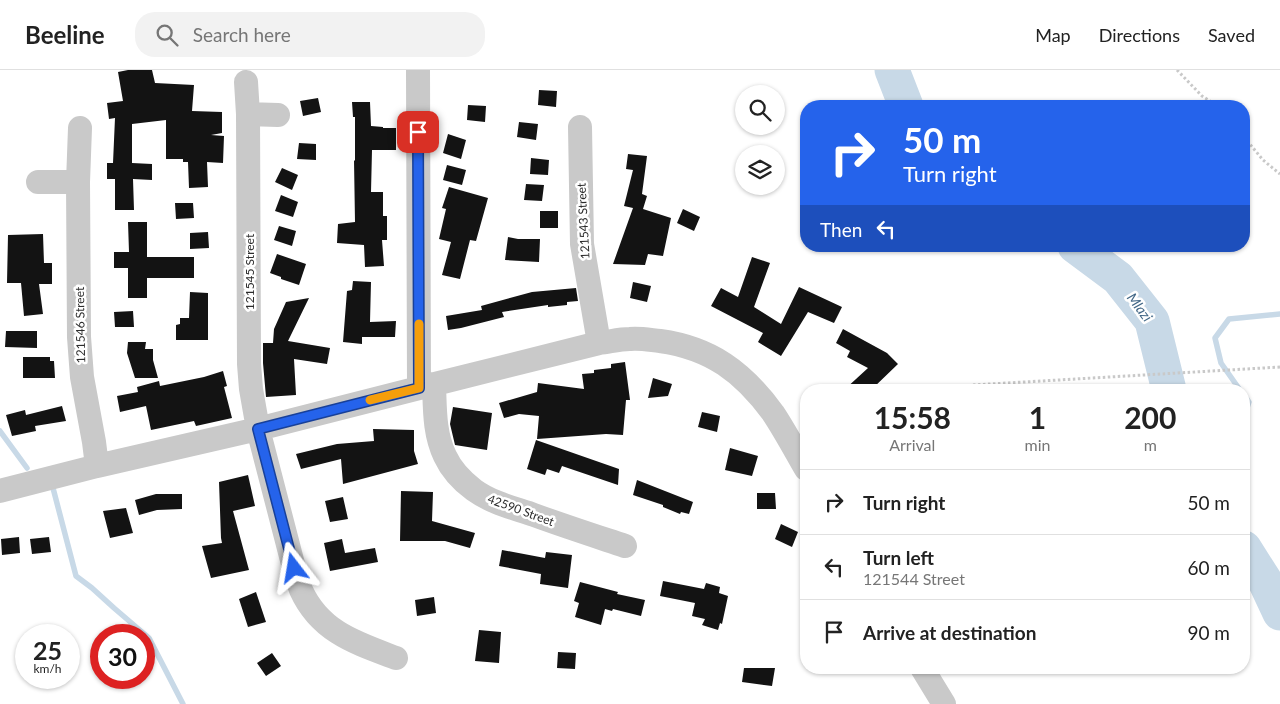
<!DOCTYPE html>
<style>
:root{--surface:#fff;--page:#f2f2f2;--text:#222;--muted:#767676;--line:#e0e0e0}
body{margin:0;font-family:Lato,sans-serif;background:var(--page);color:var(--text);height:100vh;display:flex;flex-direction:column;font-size:19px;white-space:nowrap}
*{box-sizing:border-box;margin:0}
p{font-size:16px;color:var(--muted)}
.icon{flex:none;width:28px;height:28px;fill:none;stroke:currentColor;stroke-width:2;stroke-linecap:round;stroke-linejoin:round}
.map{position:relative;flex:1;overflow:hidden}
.side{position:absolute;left:800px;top:314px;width:450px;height:290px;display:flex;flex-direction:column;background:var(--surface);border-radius:20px;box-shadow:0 1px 4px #0004}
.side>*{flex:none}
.banner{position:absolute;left:800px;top:30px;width:450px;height:152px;border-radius:20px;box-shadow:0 1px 4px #0004;background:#2563eb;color:#fff;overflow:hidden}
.buttons{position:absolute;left:735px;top:15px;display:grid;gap:10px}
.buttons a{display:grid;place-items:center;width:50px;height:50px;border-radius:50%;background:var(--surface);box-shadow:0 1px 4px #0004;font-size:25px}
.speed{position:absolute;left:15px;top:554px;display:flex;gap:10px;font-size:25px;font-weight:700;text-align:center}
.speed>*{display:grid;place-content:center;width:65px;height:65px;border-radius:50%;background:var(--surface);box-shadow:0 1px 4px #0004;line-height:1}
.speed small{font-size:12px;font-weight:400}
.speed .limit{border:8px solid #d22;background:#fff;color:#111}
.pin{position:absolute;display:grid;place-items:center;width:42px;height:42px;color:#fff;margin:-21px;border-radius:10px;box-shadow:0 2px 8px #0006}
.me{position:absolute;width:55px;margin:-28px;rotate:346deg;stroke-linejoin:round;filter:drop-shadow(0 0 4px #0008)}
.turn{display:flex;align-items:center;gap:18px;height:105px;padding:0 20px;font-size:22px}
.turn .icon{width:65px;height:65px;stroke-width:2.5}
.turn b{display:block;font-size:35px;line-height:42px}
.then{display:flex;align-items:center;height:48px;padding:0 20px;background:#0003;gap:10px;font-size:19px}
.eta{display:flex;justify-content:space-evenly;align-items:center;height:85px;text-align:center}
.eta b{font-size:30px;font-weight:700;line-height:35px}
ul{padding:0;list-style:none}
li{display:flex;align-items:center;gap:15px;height:65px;padding:0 20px;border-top:1px solid var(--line)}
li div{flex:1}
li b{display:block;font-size:19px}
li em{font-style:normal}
header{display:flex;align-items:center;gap:30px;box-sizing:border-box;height:70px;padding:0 25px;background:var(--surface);border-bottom:1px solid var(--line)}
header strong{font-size:24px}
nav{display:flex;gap:28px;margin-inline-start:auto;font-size:18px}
.search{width:350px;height:45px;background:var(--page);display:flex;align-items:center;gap:12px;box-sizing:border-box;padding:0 18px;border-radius:20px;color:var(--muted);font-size:19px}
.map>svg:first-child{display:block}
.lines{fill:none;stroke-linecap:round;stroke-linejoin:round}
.stream{stroke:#c8d9e7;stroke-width:5.5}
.river{stroke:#c8d9e7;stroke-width:35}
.building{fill:#131313}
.path{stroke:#c9c9c9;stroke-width:3;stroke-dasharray:2.5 2.5;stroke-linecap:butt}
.minor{stroke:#c9c9c9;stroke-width:24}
.route-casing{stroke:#184099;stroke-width:12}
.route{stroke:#2563eb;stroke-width:9}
.slow{stroke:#f59e0b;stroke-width:9}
.labels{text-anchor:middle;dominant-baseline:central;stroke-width:5;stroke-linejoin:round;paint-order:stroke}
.street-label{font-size:12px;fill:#2c2c2c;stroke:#fff}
.water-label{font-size:14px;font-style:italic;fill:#426786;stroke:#fff}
</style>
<header>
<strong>Beeline</strong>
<div class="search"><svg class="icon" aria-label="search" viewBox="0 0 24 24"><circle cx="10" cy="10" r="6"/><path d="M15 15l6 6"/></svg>Search here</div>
<nav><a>Map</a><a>Directions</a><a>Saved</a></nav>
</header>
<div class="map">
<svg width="1280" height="634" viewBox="0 0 1280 634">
<rect width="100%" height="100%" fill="#fff"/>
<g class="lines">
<!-- stream -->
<path class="stream" d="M1240 320 1221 293 1215 268 1229 249 1280 244
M1244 325 1249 332 1244 347
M0 361 27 398
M53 418 76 506 92 518 114 538 149 568 183 634"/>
<!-- river -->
<path class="river" d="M892 0 906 36
M1075 176 1118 208 1152 251 1169 320
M1244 478 1265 511 1280 543"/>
</g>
<!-- building -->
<path class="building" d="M128 0H152L155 13 194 15 192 41 222 42V63L211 65 224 66 223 93 207 92 208 117 189 118 188 92H183V89H166V50L132 54V93L152 94V110L133 109 134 140H115V109H107V93H113L115 48 109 49 107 33 123 31 118 2Z
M539 20 557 21 556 37 538 35Z
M318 28 321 42 303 46 300 31Z
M352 32H370L371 56 383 57V58H396V80H372L371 122H383V146H387V170H382L384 196 365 197 364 175 337 173 338 154 355 152 354 90 355 91V47H353Z
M468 35 486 36 485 52 467 50Z
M519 52 538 54 536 70 517 67Z
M448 64 466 70 461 89 443 83Z
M299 73 316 74V90L297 89Z
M628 84 647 86 642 124 647 126 643 139 671 148 663 186 648 184 645 195 613 194 633 138 624 136 633 100 626 99Z
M531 88 549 90 548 105 530 104Z
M447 95 466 100 462 115 443 110Z
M282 98 298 105 292 120 275 112Z
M526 114 544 115 542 131 524 130Z
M449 117 488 128 476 171 470 170 460 209 442 205 451 172 439 169 446 139 442 138Z
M281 125 298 132 293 147 275 141Z
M175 133H193L194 148 176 149Z
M683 139 700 147 694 161 677 153Z
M540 141H558V158H540Z
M128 152H147V187H194V208H147V228H128V198H114V182H129Z
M279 156 296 161 292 176 274 170Z
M208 162 209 178 190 179V163Z
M43 164 44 193H52V214H39L43 244 24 246 21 213H7L8 165Z
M508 167 518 169H540L539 192 505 190Z
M277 184 306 194 299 215 281 209V207L270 203Z
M752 187 770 193 754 237 781 254 799 217 842 237 834 253 808 242 781 286 758 272 763 263 711 236 721 218 738 227Z
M353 211 371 212 370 252 396 251 395 267H362V274L343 272 347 221 352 220Z
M633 212 651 216 647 232 630 228Z
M576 218 578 231 567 232V235L548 237V235L502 242 504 247 461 258 448 260 446 246 482 240 481 236 532 222Z
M190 222 208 223V270H176V255L180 254V248H189Z
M309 228 288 271 330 278 327 294 294 289 296 325 266 327 263 293V273H273L274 259 286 232Z
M133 241 134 257H115L114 242Z
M843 259 887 283 898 294 871 320H844L868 298 847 287 850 281 836 273Z
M6 261H37V278L5 277Z
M128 272H146L145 279H153V290L158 308H135L127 283Z
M23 287H50V291H54L55 308H23Z
M625 292 630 330H626L623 365 606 364 537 369 539 346 519 344 504 348 499 333 537 322 538 313 584 319 582 304 594 303V300L611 298V294Z
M223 301 227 316 224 317 232 348 196 356 194 351 151 360 146 336 120 342 117 326 138 322 137 317 159 311 160 316 204 307Z
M653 308 672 314 668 326 648 328Z
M62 336 66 351 35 356 36 361 12 366 6 345 25 340 26 345Z
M453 337 492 343 487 380 455 375 450 354Z
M702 342 720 346 717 362 698 357Z
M373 359 414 360V381L418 394 343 414 341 389 301 399 296 384 337 374 374 371Z
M536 370 619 399 618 415 562 396 559 403 547 399 545 405 527 399Z
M730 378 758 386 752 406 725 400Z
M248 405 255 436 233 441 249 500 211 508 202 476 222 473 221 468 219 412Z
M637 410 693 432 689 444 681 442 680 444 663 437V435L633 425Z
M401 421 433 422 432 451 475 463 470 478 445 471H400Z
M757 423H775L776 439H757Z
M156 424H182V439L157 440 139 445 135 430Z
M343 427 348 449 330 452 325 431Z
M126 438 133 463 110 468 103 441Z
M781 454 798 462 792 477 775 469Z
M19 467 20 483 2 485 1 469Z
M49 467 51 482 32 484 30 469Z
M342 469 345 483 375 478 378 492 330 501 324 473Z
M502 480 545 488 546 482 572 485 568 518 540 514 541 504 499 496Z
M663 511 704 519 706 513 720 517 719 523 728 526 722 554 720 553 718 560 702 555 705 549 692 546 695 533 660 526Z
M580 512 618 522 617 524 645 530 641 546 613 539 612 541 605 539 601 555 575 547 579 533 574 531Z
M256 522 266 552 248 557 239 529Z
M434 527 436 543 417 546 415 530Z
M479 560 501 562 499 593 475 591Z
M558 582 576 583 575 599 557 598Z
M272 583 281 596 266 606 257 593Z
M744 598H775L772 616 742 612Z"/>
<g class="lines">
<!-- path -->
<path class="path" d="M1177 0 1202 26 1218 36
M1244 67 1263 90 1280 104
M973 320V315L1280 297"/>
<!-- minor -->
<path class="minor" d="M418 0 419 318
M246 12 248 44 249 294 251 319 258 359 294 498C297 505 298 513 301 520 320 562 356 573 396 588
M248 44 278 45
M580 57 582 174 599 273
M80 58 78 112 79 267 82 307 94 372 97 396
M38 112H78
M434 314C435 339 434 363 445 386 451 399 462 411 474 420 492 433 514 438 534 445 564 456 595 466 625 476
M0 421 97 396 258 359 419 318 599 273C609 272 619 269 630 269 640 268 650 270 660 271 711 278 743 302 773 343 785 361 795 380 806 399
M922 598 944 634"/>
</g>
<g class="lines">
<defs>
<path id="route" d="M294 498 258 359 419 318 418 62"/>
</defs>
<!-- route casing -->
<use href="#route" class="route-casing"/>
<!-- route -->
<use href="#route" class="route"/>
<!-- slow -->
<path class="slow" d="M370 330 419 318V254"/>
</g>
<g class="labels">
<!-- street labels -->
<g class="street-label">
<text transform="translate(583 151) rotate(-93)">121543 Street</text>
<text transform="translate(249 202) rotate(-90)">121545 Street</text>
<text transform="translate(80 255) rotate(-91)">121546 Street</text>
<text transform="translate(521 440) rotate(20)">42590 Street</text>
</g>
<!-- water labels -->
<g class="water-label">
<text transform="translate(1140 237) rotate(53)">Mlazi</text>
</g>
</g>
</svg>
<div class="buttons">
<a><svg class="icon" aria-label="search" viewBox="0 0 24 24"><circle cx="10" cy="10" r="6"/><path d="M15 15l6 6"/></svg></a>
<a><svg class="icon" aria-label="layers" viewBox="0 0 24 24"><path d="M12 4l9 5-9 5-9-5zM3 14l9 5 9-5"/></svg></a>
</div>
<div class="speed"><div>25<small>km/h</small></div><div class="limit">30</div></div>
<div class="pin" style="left:418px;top:62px;background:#d93025"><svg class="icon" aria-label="arrive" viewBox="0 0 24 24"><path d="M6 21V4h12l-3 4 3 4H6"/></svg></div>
<svg class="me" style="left:294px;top:498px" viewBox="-20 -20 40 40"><path d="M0-17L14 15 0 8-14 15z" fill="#2563eb" stroke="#fff" stroke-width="4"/></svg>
<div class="banner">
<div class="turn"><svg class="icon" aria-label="right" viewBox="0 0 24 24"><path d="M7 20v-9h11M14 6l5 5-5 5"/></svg><div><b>50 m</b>Turn right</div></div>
<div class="then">Then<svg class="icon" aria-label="left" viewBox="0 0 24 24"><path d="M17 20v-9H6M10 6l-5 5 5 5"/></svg></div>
</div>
<section class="side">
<div class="eta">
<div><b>15:58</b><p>Arrival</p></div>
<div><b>1</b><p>min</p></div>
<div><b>200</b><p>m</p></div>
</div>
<ul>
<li><svg class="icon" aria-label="right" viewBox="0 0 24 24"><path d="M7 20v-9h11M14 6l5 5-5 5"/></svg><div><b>Turn right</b></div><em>50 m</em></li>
<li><svg class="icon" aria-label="left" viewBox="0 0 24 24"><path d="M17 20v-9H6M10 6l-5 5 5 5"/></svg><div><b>Turn left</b><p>121544 Street</p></div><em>60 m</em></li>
<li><svg class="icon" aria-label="arrive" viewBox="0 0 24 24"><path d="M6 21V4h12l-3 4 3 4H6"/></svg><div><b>Arrive at destination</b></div><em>90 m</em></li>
</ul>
</section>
</div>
